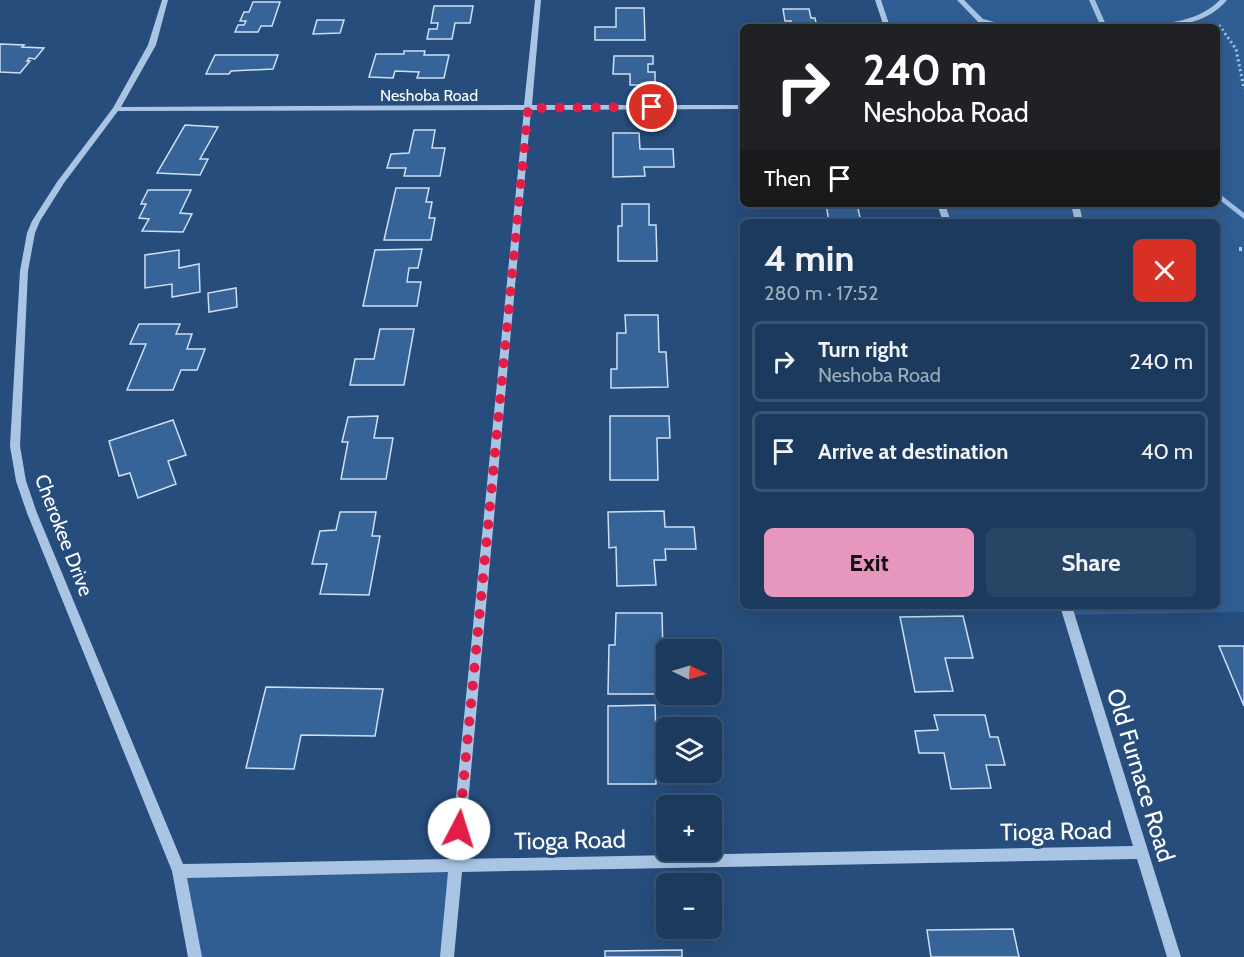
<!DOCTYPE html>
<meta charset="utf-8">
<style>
:root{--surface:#1c3a5d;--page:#294566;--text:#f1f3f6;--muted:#a0adbc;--line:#3a5472;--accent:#e797bd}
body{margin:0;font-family:Cabin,sans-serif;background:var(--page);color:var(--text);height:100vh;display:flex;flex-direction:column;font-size:22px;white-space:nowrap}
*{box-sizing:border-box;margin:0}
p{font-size:20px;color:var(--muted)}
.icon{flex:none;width:33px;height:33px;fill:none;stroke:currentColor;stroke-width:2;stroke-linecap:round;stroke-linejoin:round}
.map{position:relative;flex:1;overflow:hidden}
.sheet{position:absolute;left:740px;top:219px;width:480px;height:390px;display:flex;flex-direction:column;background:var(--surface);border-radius:9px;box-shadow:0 6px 24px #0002,0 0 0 2px var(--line)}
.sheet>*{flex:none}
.guide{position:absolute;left:740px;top:24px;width:480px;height:183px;border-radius:9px;box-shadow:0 6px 24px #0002,0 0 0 2px var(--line);background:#202124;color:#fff;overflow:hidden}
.needle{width:39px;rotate:95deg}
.controls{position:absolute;left:656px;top:639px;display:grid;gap:12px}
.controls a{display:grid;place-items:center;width:66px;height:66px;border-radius:9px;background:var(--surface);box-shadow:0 6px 24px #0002,0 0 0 2px var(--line);font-size:30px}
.pin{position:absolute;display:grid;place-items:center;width:51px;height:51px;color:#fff;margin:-26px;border:3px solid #fff;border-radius:50%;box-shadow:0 2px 6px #0007}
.me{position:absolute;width:66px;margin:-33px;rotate:5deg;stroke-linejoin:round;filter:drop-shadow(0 0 4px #0008)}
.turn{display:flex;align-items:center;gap:21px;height:126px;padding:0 24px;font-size:27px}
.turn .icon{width:78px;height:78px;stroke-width:2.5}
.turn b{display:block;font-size:42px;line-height:51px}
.then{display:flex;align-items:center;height:57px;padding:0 24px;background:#0003;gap:12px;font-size:22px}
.round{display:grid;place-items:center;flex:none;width:63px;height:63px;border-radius:9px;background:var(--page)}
.overview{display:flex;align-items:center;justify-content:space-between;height:102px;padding:0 24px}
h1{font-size:36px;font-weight:700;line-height:45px}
.button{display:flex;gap:12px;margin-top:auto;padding:12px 24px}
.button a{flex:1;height:69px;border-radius:9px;background:var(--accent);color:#111;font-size:24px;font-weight:700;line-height:69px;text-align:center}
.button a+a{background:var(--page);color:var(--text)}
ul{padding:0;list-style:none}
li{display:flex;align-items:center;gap:18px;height:81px;margin:0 12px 9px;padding:0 12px;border:3px solid var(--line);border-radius:9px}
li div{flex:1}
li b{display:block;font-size:22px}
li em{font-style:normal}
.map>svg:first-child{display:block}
.green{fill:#305e93}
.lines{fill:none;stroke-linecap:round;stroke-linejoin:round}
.stream{fill:#9fc0e5;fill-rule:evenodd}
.building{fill:#366498;stroke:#cddff4;stroke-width:1.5}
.path-far1{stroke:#aac5e4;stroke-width:3;stroke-dasharray:2 3;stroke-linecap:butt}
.path{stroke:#aac5e4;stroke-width:4;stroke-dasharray:3 4.5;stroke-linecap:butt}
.minor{fill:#aac5e4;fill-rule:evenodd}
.route{stroke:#e11d48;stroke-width:10;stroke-dasharray:0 18}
.labels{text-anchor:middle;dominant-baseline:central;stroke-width:6;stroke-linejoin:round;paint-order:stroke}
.far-street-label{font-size:16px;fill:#fff;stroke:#264d7c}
.street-label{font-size:20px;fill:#fff;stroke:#264d7c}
.near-street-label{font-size:24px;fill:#fff;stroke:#264d7c}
</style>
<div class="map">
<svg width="1244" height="957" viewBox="0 0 1244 957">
<rect width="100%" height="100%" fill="#264d7c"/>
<!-- green -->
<path class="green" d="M878 0H1244V612L1069 615 1066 606H1216V222H947L941 204H1216V27H887Z
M456 865 447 957H195L179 871Z"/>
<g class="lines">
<!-- stream -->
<path class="stream" d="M1089 0H1095L1107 27H1101Z
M1216 191 1244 213V219L1216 197Z"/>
</g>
<!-- building -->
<path class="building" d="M253 2H280L272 26H261L258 32H235L238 25H244L246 21H240L244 12H249Z
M434 6H473L470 23H455L452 39H427L429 29H437L438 23H431Z
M616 8H644L645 40H595V27H616Z
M783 9H809L811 18H815L817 27H792L791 21H785Z
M317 20H344L340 33 313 34Z
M0 44 24 45 22 47 44 48 35 59 29 58 27 61H30L20 73 0 72Z
M404 51H425L424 55H449L444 78H417L419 72 395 71 393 78 369 77 376 54H404Z
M215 55H278L273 69 231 71 229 74H206Z
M614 56H653V64H648V72H655V85H630V74H613Z
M185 125 218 127 200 159H208L200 175 157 173Z
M414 130H435L432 148H445L440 176H404L406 168H387L391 154 409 153Z
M613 133H639L640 149H673L674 167H644L645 176 613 177Z
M396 188H429L426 202H432L429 218H435L431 240H384Z
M148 190H191L180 213 192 214 183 232 142 231 149 219 139 218 146 204H141Z
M622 204H649V225H656L657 261H618V226H622Z
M826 204H862H857L861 222H829Z
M422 249 418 268H409L407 282H421L417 306H363L375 250Z
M179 250V268L199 264 200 292 172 297V284L145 288V255Z
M236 288 237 307 209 312 208 293Z
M625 315H658L659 352H666L668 387 611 388V369H617V333H626Z
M139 324H180L176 334H192L187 349H205L197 370H181L173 390H127L146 344H130Z
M380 329H414L404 385H350L355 359H374Z
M378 416 374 438H393L386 479H341L348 442H342L348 417Z
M610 416H669L670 438H657L658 480H610Z
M173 420 186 455 168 461 176 484 138 498 130 473 119 476 109 441Z
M664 511 665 527H694L696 549H665L666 560H654L656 585 617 586 616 547 609 548 608 512Z
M340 512H376L372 536H380L369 595 320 594 327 564H312L320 531 336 530Z
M616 613H662L663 653H655L656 694H608L609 645H615Z
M963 616 973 658H945L953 691 915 692 900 617Z
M1219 646H1244V706Z
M266 687 383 689 375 736 301 735 294 769 246 768Z
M655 705 656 734H666V772H706V777H656V784H608V706Z
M934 715H985L990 737H998L1005 765H986L991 788 951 789 944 753H919L915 731 938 730Z
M1013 929 1019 957H931L927 930Z
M682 950V957H605V951Z"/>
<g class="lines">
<!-- path-far1 -->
<path class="path-far1" d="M1219 25 1236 49 1244 89"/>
<!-- path -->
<path class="path" d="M1239 249H1244"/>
<!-- minor -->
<path class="minor" d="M162 0H168L156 45 121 107 524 105 535 0H541L532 105H742V109L531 110 463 859 1133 846 1060 606H1072L1181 957H1167L1137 859 462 872 454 957H440L448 872 187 878 202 957H188L172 871 27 513 16 481 10 446 20 271 27 233 32 221 57 182 113 108 148 45ZM524 110 450 859 183 864 37 513 26 481 20 446 28 271 35 233 40 221 64 183 118 111Z
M875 0H881L890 27H884Z
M957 0H964L983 19 1013 27 989 25 990 27H983Z
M1220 0H1227C1206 25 1174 27 1143 27L1146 25C1173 23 1200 20 1220 0Z
M937 204H945L951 222H943Z
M1071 204H1079L1083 222H1075Z"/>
</g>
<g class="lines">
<!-- route -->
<path class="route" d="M459 829 528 108 652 107"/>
</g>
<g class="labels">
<!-- far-street labels -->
<g class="far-street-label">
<text x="429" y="95">Neshoba Road</text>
</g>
<!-- street labels -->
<g class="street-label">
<text transform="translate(64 535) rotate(69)">Cherokee Drive</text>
</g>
<!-- near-street labels -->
<g class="near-street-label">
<text transform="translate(1141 775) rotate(73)">Old Furnace Road</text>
<text transform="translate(1056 831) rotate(-1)">Tioga Road</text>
<text transform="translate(570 840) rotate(-1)">Tioga Road</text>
</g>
</g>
</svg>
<div class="controls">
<a><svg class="needle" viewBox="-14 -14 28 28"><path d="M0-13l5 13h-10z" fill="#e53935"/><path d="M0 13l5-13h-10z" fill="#a0adbc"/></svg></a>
<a><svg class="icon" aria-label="layers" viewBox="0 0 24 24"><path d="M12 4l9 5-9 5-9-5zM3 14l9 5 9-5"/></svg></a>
<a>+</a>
<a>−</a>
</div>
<div class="pin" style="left:652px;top:107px;background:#d93025"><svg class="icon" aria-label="arrive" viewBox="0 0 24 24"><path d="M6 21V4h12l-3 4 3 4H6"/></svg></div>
<svg class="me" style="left:459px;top:829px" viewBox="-20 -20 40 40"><circle r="19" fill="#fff"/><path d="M0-13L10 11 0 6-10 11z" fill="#e11d48"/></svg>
<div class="guide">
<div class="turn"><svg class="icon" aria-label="right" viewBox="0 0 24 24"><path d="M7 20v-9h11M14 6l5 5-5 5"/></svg><div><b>240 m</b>Neshoba Road</div></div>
<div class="then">Then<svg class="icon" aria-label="arrive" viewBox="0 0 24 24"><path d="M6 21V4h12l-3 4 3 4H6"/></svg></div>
</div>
<section class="sheet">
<div class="overview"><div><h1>4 min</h1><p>280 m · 17:52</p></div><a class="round" style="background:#d93025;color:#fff"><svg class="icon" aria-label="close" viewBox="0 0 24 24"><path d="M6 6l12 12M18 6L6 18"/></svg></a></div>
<ul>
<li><svg class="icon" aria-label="right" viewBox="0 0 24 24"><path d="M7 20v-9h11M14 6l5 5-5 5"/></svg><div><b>Turn right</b><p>Neshoba Road</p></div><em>240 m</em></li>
<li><svg class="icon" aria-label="arrive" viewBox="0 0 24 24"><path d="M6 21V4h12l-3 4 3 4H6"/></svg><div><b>Arrive at destination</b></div><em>40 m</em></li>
</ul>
<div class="button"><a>Exit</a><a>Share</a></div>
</section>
</div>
